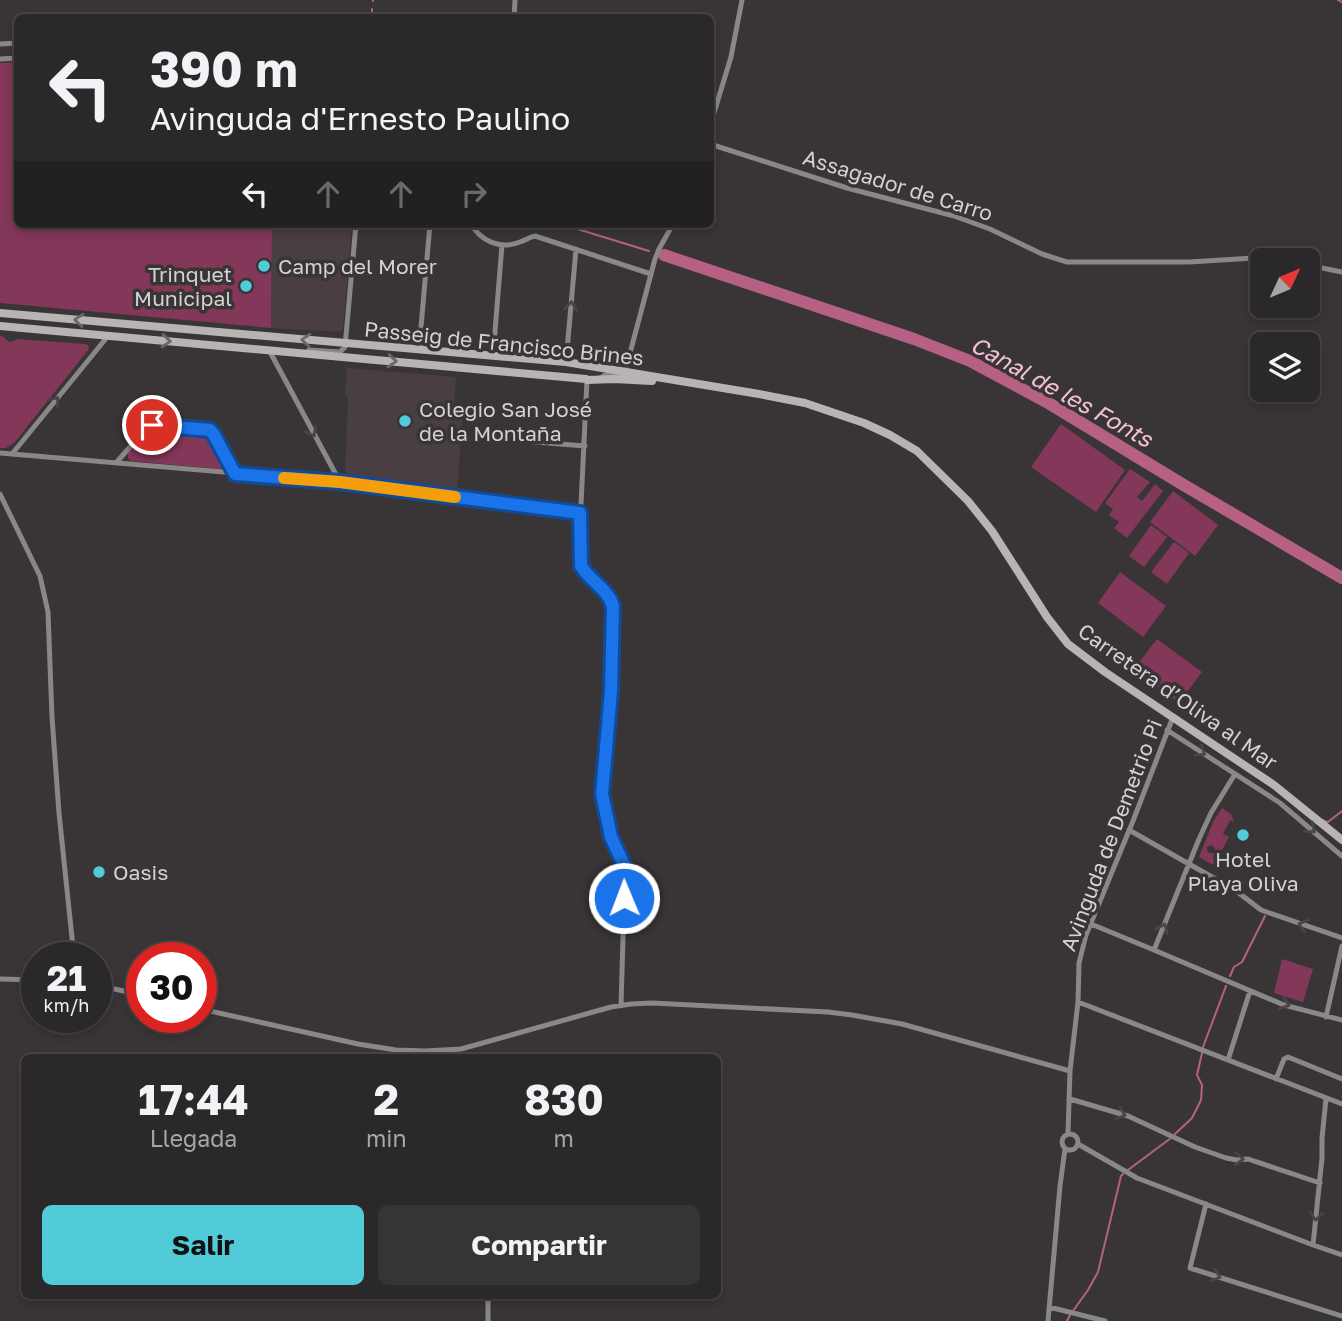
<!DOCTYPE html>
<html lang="es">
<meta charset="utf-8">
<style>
:root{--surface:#2b2829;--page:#373435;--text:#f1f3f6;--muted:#a6a6a8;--line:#474446;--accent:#52cbd8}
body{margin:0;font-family:"Golos Text",sans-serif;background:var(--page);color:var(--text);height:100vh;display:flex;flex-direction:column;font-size:26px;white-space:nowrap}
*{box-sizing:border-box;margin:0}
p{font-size:23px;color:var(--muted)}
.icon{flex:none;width:38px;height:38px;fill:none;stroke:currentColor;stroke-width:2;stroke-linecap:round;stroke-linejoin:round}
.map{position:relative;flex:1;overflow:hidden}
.sheet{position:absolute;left:21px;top:1054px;width:700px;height:245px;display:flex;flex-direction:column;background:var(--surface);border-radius:10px;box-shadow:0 4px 10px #0003,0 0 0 2px var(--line)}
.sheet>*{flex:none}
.banner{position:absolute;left:14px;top:14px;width:700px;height:214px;border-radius:10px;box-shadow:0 4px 10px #0003,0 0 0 2px var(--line);background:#2b2829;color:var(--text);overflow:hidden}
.needle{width:46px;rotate:46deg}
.fabs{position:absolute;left:1250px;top:248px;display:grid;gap:14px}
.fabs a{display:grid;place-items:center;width:70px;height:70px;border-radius:10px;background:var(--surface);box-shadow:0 4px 10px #0003,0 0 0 2px var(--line);font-size:35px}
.speed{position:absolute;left:21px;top:942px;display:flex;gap:14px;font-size:35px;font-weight:700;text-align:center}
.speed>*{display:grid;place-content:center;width:91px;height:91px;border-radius:50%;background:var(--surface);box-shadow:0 4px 10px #0003,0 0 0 2px var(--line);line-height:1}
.speed small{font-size:18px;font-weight:400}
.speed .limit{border:10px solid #d22;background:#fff;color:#111}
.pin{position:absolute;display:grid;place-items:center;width:60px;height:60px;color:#fff;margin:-30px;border:4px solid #fff;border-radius:50%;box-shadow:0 2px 7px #0007}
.me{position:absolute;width:77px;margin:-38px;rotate:359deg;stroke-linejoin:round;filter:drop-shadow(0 0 5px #0008)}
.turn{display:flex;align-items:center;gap:24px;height:147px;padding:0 21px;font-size:32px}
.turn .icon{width:91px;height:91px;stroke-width:2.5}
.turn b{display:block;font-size:49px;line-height:60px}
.lanes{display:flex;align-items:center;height:66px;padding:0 21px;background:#0003;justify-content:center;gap:35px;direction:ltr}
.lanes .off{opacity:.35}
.eta{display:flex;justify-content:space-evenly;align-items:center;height:119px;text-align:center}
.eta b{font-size:42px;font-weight:700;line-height:49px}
.primary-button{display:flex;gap:14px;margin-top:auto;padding:14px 21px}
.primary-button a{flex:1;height:80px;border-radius:10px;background:var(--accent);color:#111;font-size:28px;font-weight:700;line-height:80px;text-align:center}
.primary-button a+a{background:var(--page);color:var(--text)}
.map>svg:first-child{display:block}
.built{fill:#493e42}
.green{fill:#833759}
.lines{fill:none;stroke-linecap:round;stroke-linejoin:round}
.stream{stroke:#b66184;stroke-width:2}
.river{stroke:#b66184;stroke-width:12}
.street{stroke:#898788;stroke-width:5}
.secondary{stroke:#b8b4b6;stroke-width:8}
.oneway{stroke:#494547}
.oneway2{stroke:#6c686a}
.route-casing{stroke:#114b97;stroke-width:18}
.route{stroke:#1a73e8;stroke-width:12}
.slow{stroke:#f59e0b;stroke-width:12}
.poi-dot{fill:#52cbd8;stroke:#393537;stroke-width:2.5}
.labels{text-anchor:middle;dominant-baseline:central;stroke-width:7;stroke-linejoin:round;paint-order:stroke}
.street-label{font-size:21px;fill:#d3d1d2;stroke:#393537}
.poi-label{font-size:21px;fill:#d3d1d2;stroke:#393537;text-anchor:start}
.water-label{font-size:23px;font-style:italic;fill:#f2c2d3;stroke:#393537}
</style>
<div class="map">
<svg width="1342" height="1321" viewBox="0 0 1342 1321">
<rect width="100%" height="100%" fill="#393537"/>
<!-- built -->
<path class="built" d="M274 224H352L343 328 341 332 271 328 272 230Z
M347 368 456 377 454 406 463 408 457 493 345 479 348 395 345 394Z"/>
<!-- green -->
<path class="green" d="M17 62 18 224H274L272 230 271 328 0 303V63Z
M0 336 4 337 9 342 14 341 17 339 84 344 88 345 89 349 15 442 6 448H0Z
M1061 424 1125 470 1096 512 1031 467Z
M149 427 209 433 225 460V466L221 469 131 461 128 458V453Z
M1130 469 1150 482 1137 497 1142 501 1155 484 1163 491 1127 538 1114 528 1119 522 1109 515 1113 509 1105 503Z
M1173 491 1218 525 1195 556 1150 522Z
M1151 525 1167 537 1144 567 1129 556Z
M1174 542 1189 553 1167 584 1151 572Z
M1120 572 1166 606 1143 637 1098 603Z
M1157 639 1202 672 1179 703 1134 669Z
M1222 808 1231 814 1234 822 1230 820 1223 834 1229 837 1222 850 1219 852H1216L1214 847 1212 845 1207 847V851L1210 853H1215L1217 856 1215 866 1199 857 1213 822Z
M1282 959 1313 969 1303 1002 1274 993Z"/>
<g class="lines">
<!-- stream -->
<path class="stream" d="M1338 0 1342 2
M373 1V0
M372 18V9
M561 224 649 251
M1322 820 1328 822 1342 811
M1230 976 1234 967 1242 962 1265 916
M1203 1047 1226 986
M1175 1134 1192 1118 1201 1100 1202 1085 1197 1075 1202 1053
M1128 1170 1171 1138
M1073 1311 1088 1290 1098 1272 1121 1176 1123 1174
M1067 1321 1070 1315"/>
<!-- river -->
<path class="river" d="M664 255 914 339 970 361 1050 404 1182 484 1342 578"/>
<!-- street -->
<path class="street" d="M514 18 515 0
M0 44 18 43
M0 59 18 58
M710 126 731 57 742 0
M710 144 847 188 954 216 990 229 1042 254 1067 262H1189L1254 258 1283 261
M471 224C481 241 500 250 520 242 526 240 529 237 535 236L651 274
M1307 265 1342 272
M269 350 340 482
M309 350 340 352 345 347 356 224
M419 350 430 224
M493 356 502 245
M566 362 576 249
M599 379 605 375 620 376 625 372 655 259 659 249 673 224
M587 380 580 525V559L582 570 607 594 613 606 610 691 602 794 608 829 623 860 625 871 621 1005
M500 439 585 446
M0 453 340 482 581 513
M12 454 108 336
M116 463 149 425 207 430 214 435 235 474
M0 494 40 576 48 612 52 717 59 813 74 957
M1167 730 1280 803 1342 856
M1129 830 1235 890 1261 910 1342 938
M1091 924 1154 950 1199 839 1211 813 1235 774
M1154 950 1284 1005 1342 1020
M0 979 37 980
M96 985 142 995
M1078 1002 1342 1104
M201 1009 358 1044 396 1050 425 1051 461 1049 611 1007 631 1004 652 1003 828 1012 852 1015 902 1024 1070 1071
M1326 1017 1342 946
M1228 1060 1250 991
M1276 1079 1284 1059 1288 1057 1342 1079
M1070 1099 1128 1116 1195 1147 1226 1158 1237 1160 1248 1159 1320 1183
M1068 1133 1070 1071 1078 1002 1079 963 1086 935 1133 821 1173 717
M1062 1142a8 8 0 1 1 16 0a8 8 0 1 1-16 0Z
M1078 1144 1137 1178 1313 1245 1342 1255
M1206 1204 1190 1268 1342 1316
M1313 1245 1322 1158V1138L1326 1099
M1049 1307 1105 1321
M488 1321V1295
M1048 1321 1060 1186 1065 1149"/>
<!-- secondary -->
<path class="secondary" d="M0 313 566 362 759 394 805 403 864 423 890 435 917 451 968 501 992 531 1047 617 1068 644 1105 672 1274 785 1342 840
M0 326 586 379 587 380 614 379 652 381"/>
</g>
<!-- one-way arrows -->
<defs><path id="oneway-chevron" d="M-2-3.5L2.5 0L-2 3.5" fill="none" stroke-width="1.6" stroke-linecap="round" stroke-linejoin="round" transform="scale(1.75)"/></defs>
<g class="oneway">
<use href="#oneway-chevron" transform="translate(571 306) rotate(-85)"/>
<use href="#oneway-chevron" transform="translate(55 401) rotate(-51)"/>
<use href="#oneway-chevron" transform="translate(312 432) rotate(61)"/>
<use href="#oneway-chevron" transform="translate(1201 752) rotate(33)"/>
<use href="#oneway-chevron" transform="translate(1311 829) rotate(40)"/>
<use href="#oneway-chevron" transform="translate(1303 925) rotate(-162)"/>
<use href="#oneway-chevron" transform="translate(1163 928) rotate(-68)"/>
<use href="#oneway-chevron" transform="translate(1285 1004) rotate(19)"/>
<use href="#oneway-chevron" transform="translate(1121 1114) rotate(19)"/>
<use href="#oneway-chevron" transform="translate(1239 1159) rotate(3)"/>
<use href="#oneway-chevron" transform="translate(1316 1216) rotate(96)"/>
<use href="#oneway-chevron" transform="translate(1216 1276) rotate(18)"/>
</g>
<g class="oneway2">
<use href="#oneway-chevron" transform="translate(79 320) rotate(-175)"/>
<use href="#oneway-chevron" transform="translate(306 340) rotate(-175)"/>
<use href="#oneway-chevron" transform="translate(166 341) rotate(5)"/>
<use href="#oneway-chevron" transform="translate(392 361) rotate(5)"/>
</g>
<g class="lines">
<defs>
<path id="route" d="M152 425 210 430 214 435 235 474 340 482 580 513 581 566C590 581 608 589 613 606L611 691 602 794 611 837 624 865V898"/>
</defs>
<!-- route casing -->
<use href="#route" class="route-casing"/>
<!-- route -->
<use href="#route" class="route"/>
<!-- slow -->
<path class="slow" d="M284 478 340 482 455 497"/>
</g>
<!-- markers -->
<g class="poi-dot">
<circle cx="264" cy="266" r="7"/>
<circle cx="246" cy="286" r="7"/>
<circle cx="405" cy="421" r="7"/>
<circle cx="1243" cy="835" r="7"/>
<circle cx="99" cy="872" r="7"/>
</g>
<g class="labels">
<!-- street labels -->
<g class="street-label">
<text transform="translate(898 185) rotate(17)">Assagador de Carro</text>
<text transform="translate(504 343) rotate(6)">Passeig de Francisco Brines</text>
<text transform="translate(1178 696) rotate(35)">Carretera d’Oliva al Mar</text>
<text transform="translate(1111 835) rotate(-69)">Avinguda de Demetrio Pi</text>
</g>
<!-- poi labels -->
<g class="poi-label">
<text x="278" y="266">Camp del Morer</text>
<text x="232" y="274" text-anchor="end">Trinquet<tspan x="232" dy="24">Municipal</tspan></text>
<text x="419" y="409">Colegio San José<tspan x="419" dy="24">de la Montaña</tspan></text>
<text x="1243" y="859" text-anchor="middle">Hotel<tspan x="1243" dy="24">Playa Oliva</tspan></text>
<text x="113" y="872">Oasis</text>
</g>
<!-- water labels -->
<g class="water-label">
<text transform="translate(1062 391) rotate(29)">Canal de les Fonts</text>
</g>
</g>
</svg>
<div class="fabs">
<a><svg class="needle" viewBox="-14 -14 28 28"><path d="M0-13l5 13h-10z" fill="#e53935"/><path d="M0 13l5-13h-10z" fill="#a6a6a8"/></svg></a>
<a><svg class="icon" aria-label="layers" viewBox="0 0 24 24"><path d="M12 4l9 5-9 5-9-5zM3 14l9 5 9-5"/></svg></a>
</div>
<div class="speed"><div>21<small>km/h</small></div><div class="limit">30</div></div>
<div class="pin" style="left:152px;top:425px;background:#d93025"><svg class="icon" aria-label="arrive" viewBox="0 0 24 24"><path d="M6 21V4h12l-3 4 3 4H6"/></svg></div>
<svg class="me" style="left:624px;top:898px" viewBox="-20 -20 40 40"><circle r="17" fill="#1a73e8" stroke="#fff" stroke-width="3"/><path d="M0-11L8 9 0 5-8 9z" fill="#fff"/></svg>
<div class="banner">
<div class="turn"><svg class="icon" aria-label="left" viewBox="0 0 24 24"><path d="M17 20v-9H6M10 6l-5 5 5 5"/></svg><div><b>390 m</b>Avinguda d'Ernesto Paulino</div></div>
<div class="lanes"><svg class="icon" aria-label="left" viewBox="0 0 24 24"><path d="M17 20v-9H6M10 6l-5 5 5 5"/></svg><svg class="icon off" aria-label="ahead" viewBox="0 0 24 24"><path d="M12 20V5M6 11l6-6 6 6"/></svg><svg class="icon off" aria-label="ahead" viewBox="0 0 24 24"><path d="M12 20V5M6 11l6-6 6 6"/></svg><svg class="icon off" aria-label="right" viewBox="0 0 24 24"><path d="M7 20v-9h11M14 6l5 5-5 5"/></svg></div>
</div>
<section class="sheet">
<div class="eta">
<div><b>17:44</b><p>Llegada</p></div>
<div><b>2</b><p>min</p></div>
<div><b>830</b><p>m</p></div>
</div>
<div class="primary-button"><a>Salir</a><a>Compartir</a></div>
</section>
</div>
